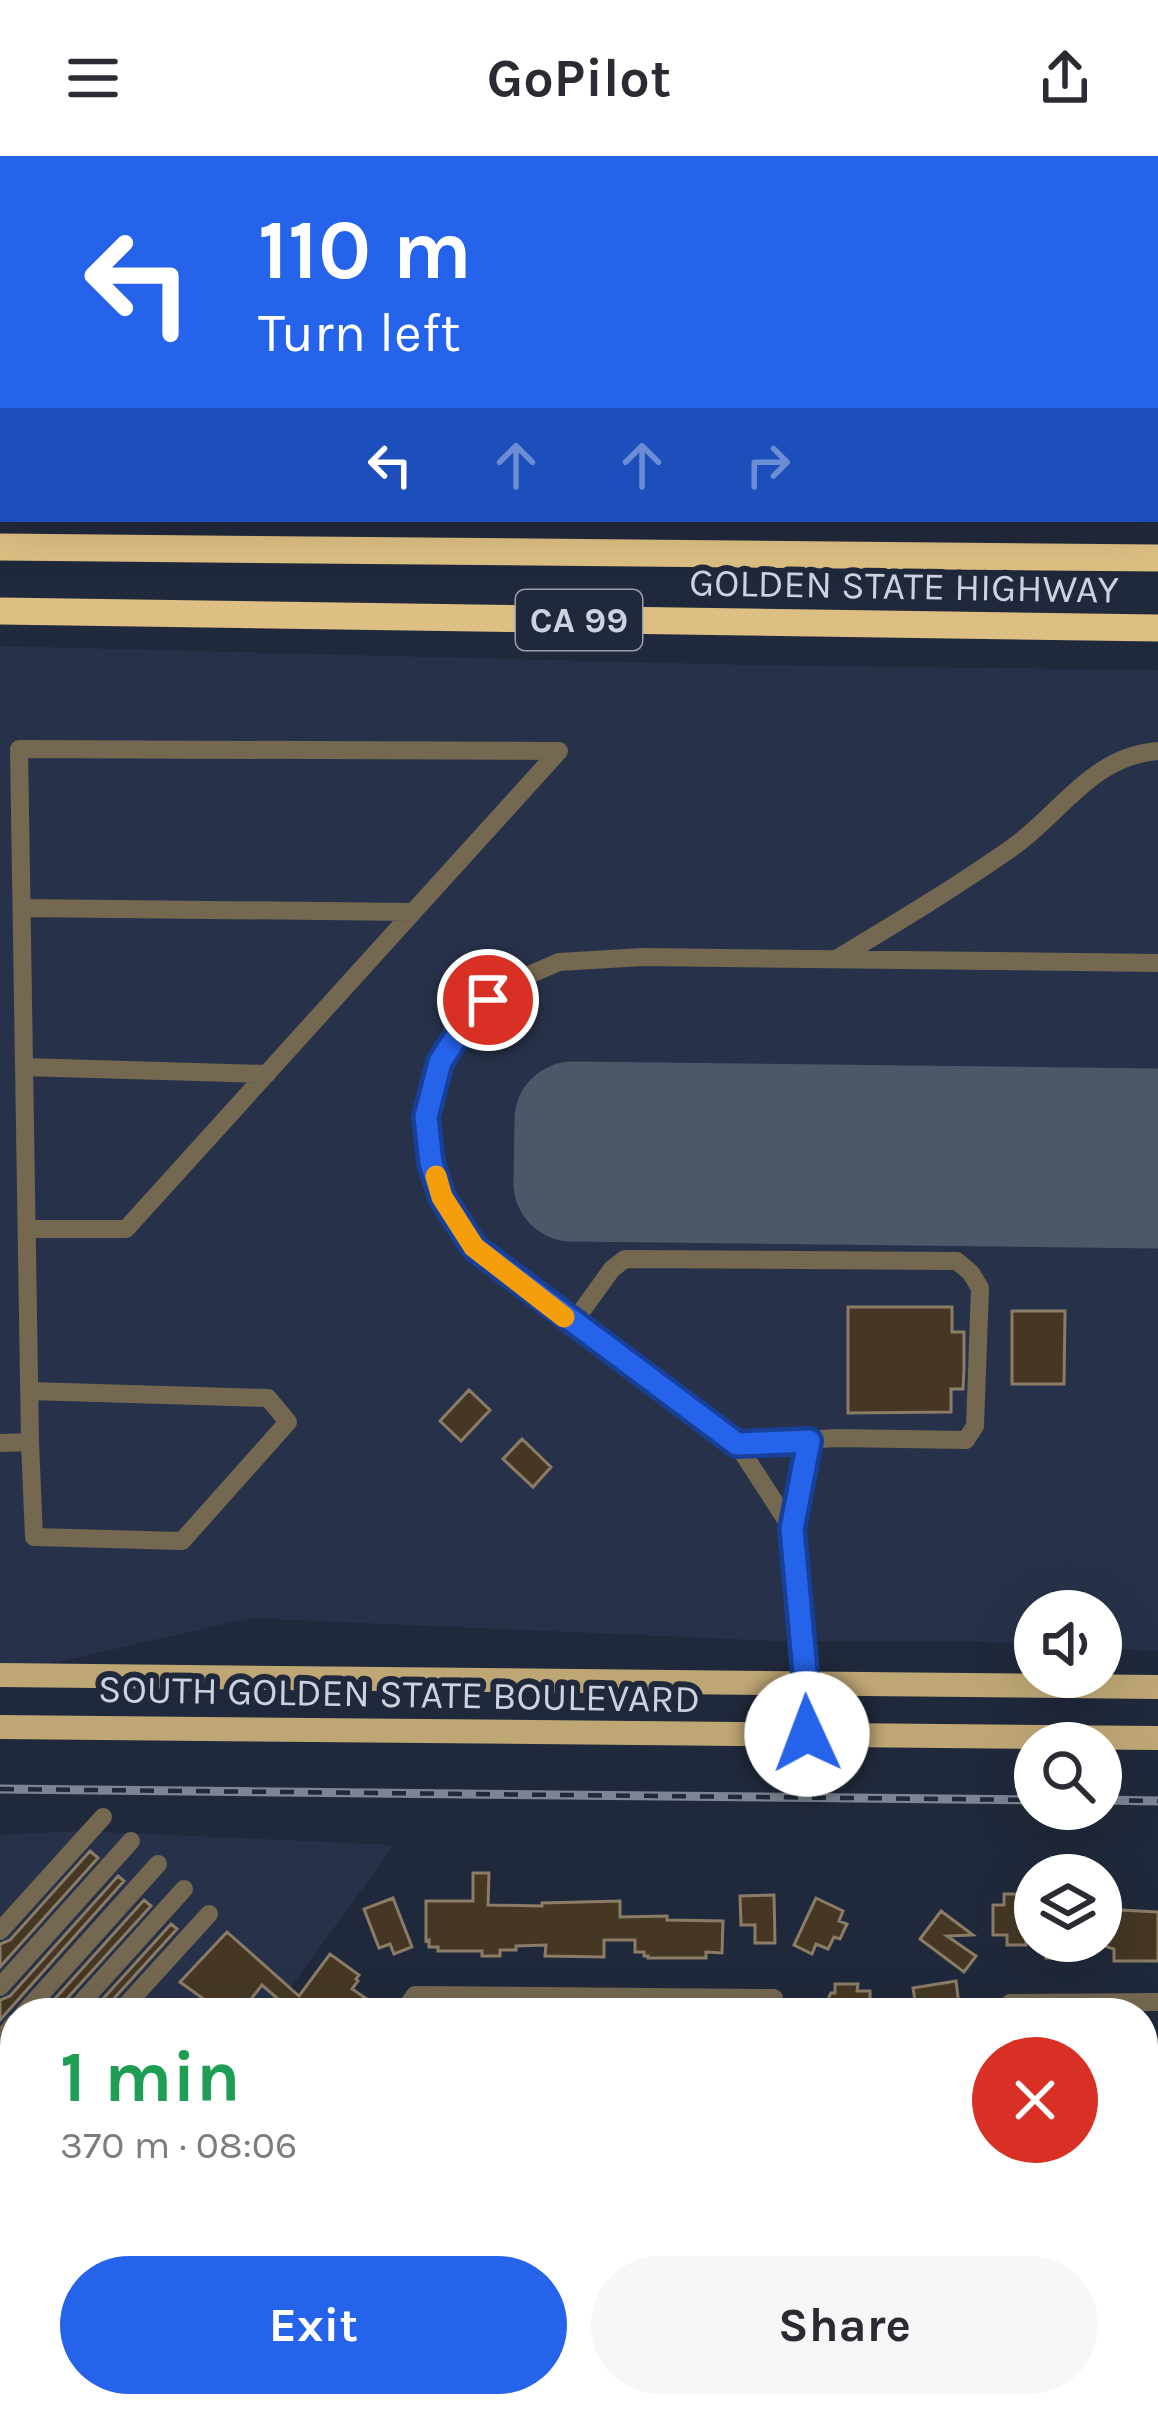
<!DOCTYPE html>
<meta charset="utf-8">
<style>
:root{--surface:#fff;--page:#f7f7f7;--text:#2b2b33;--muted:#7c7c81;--accent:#2563eb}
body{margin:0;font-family:Karla,sans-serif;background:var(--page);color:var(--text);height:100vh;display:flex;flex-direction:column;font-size:45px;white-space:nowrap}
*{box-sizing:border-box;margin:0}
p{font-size:39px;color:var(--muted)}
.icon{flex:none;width:66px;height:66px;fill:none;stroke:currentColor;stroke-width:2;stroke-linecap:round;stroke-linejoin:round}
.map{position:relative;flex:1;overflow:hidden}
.sheet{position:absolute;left:0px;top:1842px;width:1158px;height:420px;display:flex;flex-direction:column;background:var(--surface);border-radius:48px 48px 0 0;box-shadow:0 12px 48px #0002}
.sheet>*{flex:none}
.banner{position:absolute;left:0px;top:0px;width:1158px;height:366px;box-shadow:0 12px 48px #0002;background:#2563eb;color:#fff;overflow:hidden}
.fabs{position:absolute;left:1014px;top:1434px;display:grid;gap:24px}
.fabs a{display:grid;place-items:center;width:108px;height:108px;border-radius:50%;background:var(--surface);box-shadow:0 12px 48px #0002;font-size:60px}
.pin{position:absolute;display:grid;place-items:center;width:102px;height:102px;color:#fff;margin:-51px;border:6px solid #fff;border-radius:50%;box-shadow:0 3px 12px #0007}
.me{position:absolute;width:132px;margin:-66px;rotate:358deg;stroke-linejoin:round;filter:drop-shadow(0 0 9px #0008)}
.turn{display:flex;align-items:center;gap:42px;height:252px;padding:0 60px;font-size:54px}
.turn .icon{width:156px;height:156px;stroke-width:2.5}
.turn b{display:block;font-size:84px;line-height:102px}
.lanes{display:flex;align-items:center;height:114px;padding:0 60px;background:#0003;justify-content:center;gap:60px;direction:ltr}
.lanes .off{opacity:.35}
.round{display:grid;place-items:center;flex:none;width:126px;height:126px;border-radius:63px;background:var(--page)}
.summary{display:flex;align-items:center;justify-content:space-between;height:204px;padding:0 60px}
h1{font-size:72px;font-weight:700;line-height:90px;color:#1e9e55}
.cta{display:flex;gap:24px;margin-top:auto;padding:24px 60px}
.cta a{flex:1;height:138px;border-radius:72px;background:var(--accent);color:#fff;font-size:48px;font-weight:700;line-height:138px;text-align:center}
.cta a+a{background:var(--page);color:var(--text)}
header{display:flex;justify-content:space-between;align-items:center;height:156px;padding:0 60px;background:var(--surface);font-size:54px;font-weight:700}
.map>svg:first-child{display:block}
.built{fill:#27324a}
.water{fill:#4d7da9;stroke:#7396b9;stroke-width:3}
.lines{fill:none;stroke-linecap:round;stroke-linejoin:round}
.stream{stroke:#7396b9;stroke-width:4.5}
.runway{stroke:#4e5768;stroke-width:117}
.building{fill:#453724;stroke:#8b7c66;stroke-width:3}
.minor{stroke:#746850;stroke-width:18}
.major{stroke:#bfa775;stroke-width:24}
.highway{stroke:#ddbf83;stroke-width:27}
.rail-casing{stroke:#7d8594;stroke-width:9}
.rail{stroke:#20293b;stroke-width:4.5;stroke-dasharray:14;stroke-linecap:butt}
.route-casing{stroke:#184099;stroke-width:30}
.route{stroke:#2563eb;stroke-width:21}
.slow{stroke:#f59e0b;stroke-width:21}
.labels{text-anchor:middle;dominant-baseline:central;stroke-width:12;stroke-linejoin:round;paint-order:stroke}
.shield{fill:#20293b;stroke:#989fad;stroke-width:3}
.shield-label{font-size:36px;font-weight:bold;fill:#ccd2de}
.street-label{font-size:39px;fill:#ccd2de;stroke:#20293b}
</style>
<header><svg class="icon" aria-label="menu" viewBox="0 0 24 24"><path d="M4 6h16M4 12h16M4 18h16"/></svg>GoPilot<svg class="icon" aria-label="share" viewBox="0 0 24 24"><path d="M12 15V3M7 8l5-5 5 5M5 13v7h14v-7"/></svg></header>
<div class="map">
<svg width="1158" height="2262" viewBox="0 0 1158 2262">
<rect width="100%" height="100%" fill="#20293b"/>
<!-- built -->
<path class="built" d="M0 0H846L843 3H3V340H0Z
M0 490 749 509 1158 514V1495L1101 1492V1455H1035V1489L967 1485H773L251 1462 30 1512 0 1508Z
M79 1675 394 1689 272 1857H15V2139L0 2125V1679Z"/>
<!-- water -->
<path class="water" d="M846 0H1158V362H1155V3H843Z"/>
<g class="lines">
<!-- stream -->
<path class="stream" d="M0 2130 15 2144
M130 2247 147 2262"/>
<!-- runway -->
<path class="runway" d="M1158 971 573 964 572 1027 1158 1034"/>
</g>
<!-- building -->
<path class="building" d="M848 1151H952V1176H964V1213L963 1233H951V1256L848 1257Z
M1012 1155H1065L1064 1228H1012Z
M469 1234 490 1254 461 1285 440 1265Z
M522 1283 551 1311 533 1331 503 1303Z
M90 1695 98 1702 0 1811V1788L10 1784Z
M473 1717H489L488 1749 542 1750V1747L620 1745V1761L667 1760V1764L723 1765 722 1797 706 1796V1802H648V1800H644V1796H635V1784H604V1801L545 1800 546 1789 516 1790V1794H500V1800H482V1795H438V1791H429V1784L426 1785V1745H473Z
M118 1720 124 1725 0 1864V1844L10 1840Z
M1004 1738H1026V1789H1007V1779H993V1749H1004Z
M774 1739 775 1787H755V1769H741L740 1740Z
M393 1742 412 1791 394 1798 390 1788 379 1792 364 1753Z
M816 1742 843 1755 839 1765 847 1768 840 1783 834 1781 828 1793 816 1788 812 1798 794 1789Z
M144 1744 151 1750 62 1848 59 1857H42Z
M1101 1753 1158 1756V1805H1114V1793L1101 1789Z
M941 1755 973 1779 947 1780 976 1800 964 1816 920 1783Z
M171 1768 177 1773 109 1848 106 1857H90Z
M227 1776 299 1840 330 1798 359 1819 356 1823 358 1825 352 1833 367 1843 356 1857 340 1847 334 1855 327 1850 321 1857H294L262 1829 240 1857H223L180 1826Z
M1046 1785H1065V1802H1046Z
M956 1825 958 1841V1846L954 1847 956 1857H917L913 1832Z
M835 1828H858L857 1835H870V1857H828L829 1841 831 1837H835Z
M1143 2117 1158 2130V2154L1143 2170Z
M502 2247H555L544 2262H488Z
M903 2247H951L967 2262H892Z"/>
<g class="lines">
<!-- minor -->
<path class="minor" d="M35 0 39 3
M410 0 413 3
M710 0 714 3
M172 3 174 0
M324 3 328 0
M548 3 551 0
M611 3 614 0
M0 57 3 60
M0 242 3 239
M0 303H3
M22 752 413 756
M838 802C898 766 956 731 1013 691 1062 656 1092 600 1158 595
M24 911 267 918
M27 1073H126L559 595
M573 1167 612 1113 625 1103 957 1105 971 1117 980 1132 975 1270 966 1284 837 1282 737 1288
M30 1235 268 1242 288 1266 182 1385 34 1381 30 1286 19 593 559 595
M0 1287 30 1286
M792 1373 737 1288 474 1091 442 1041 431 1007 426 961 440 906 469 861 508 828 559 806 643 801 1158 807
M807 1578 806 1527 792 1373 809 1285
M0 1775 103 1661
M0 1831 131 1685
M1010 1847 1158 1846
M24 1857 158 1708
M72 1857 184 1733
M119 1857 209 1758
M402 1857 415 1839 774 1842
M0 1884 15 1867
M0 1937 15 1920
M0 1990 15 1973
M0 2172 15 2186
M1143 2225 1158 2209
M81 2247 98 2262
M761 2247 809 2262
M591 2262 600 2247
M1110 2262 1123 2247"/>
<!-- major -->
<path class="major" d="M0 1519 1158 1531
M0 1571 1158 1582"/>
<!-- highway -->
<path class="highway" d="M0 391 1158 402
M0 455 1158 472"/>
<defs>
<path id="rail" d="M0 1633 1035 1644
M1101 1644 1158 1645"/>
</defs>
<!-- rail casing -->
<use href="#rail" class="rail-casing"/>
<!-- rail -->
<use href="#rail" class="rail"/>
</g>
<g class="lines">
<defs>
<path id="route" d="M488 844 469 861 440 906 426 961 431 1007 442 1041 474 1091 737 1288 809 1285 792 1373 806 1527 807 1578"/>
</defs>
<!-- route casing -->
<use href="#route" class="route-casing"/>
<!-- route -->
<use href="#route" class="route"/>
<!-- slow -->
<path class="slow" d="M436 1020 442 1041 474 1091 564 1161"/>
</g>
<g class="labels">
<!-- shield labels -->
<rect class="shield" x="516" y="434" width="126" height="60" rx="9"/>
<g class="shield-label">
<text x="579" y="464">CA 99</text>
</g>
<!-- street labels -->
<g class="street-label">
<text transform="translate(904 430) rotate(1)">GOLDEN STATE HIGHWAY</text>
<text transform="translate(399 1538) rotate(1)">SOUTH GOLDEN STATE BOULEVARD</text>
</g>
</g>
</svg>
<div class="fabs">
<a><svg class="icon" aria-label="sound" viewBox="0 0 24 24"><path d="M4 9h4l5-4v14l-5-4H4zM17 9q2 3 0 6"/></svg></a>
<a><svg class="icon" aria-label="search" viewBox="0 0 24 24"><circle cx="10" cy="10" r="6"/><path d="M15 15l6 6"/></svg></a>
<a><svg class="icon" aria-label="layers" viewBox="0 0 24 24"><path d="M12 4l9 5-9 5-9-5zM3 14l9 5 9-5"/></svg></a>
</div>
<div class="pin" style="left:488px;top:844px;background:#d93025"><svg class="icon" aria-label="arrive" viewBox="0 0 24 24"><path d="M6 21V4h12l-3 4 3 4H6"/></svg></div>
<svg class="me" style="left:807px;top:1578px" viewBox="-20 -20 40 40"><circle r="19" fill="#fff"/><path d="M0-13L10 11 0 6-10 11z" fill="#2563eb"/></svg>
<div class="banner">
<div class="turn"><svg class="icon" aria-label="left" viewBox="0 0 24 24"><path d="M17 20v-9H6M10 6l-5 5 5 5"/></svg><div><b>110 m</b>Turn left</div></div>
<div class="lanes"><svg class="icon" aria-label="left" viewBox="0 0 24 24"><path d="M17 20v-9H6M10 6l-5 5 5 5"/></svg><svg class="icon off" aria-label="ahead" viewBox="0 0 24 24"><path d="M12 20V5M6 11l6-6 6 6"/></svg><svg class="icon off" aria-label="ahead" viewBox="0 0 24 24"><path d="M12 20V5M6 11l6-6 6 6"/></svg><svg class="icon off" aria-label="right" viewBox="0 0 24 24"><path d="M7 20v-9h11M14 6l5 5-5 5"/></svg></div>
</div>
<section class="sheet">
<div class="summary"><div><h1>1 min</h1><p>370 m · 08:06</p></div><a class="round" style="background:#d93025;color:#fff"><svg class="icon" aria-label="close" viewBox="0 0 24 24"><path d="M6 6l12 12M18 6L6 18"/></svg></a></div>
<div class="cta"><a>Exit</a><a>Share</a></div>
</section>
</div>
